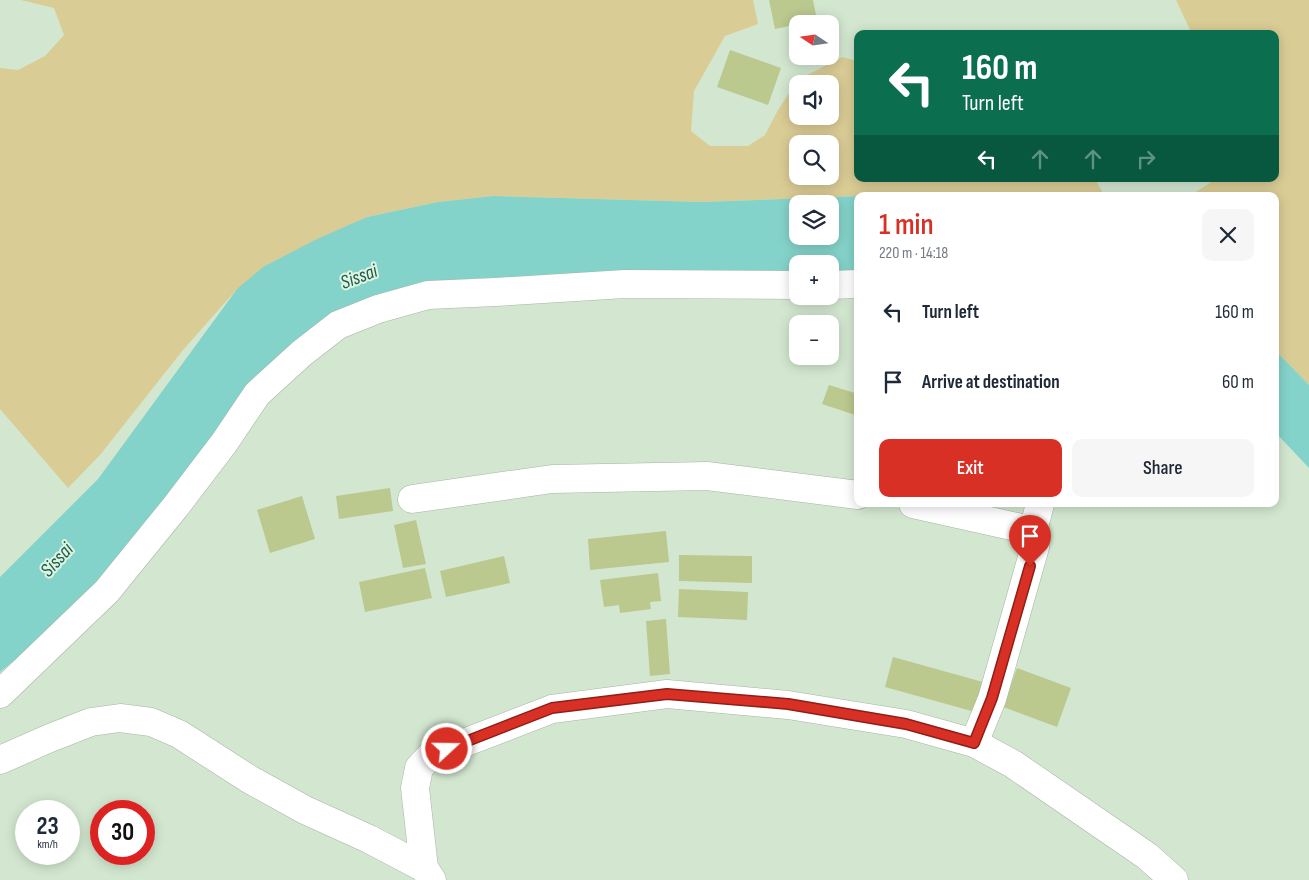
<!DOCTYPE html>
<meta charset="utf-8">
<style>
:root{--surface:#fff;--page:#f6f6f7;--text:#1f2937;--muted:#747a83;--accent:#d93025}
body{margin:0;font-family:"Sofia Sans Condensed",sans-serif;background:var(--page);color:var(--text);height:100vh;display:flex;flex-direction:column;font-size:19px;white-space:nowrap}
*{box-sizing:border-box;margin:0}
p{font-size:16px;color:var(--muted)}
.icon{flex:none;width:28px;height:28px;fill:none;stroke:currentColor;stroke-width:2;stroke-linecap:round;stroke-linejoin:round}
.map{position:relative;flex:1;overflow:hidden}
.drawer{position:absolute;left:854px;top:192px;width:425px;height:315px;display:flex;flex-direction:column;background:var(--surface);border-radius:10px;box-shadow:0 2px 12px #0003}
.drawer>*{flex:none}
.guide{position:absolute;left:854px;top:30px;width:425px;height:152px;border-radius:10px;box-shadow:0 2px 12px #0003;background:#0b6e4f;color:#fff;overflow:hidden}
.needle{width:32px;rotate:283deg}
.tools{position:absolute;left:789px;top:15px;display:grid;gap:10px}
.tools a{display:grid;place-items:center;width:50px;height:50px;border-radius:10px;background:var(--surface);box-shadow:0 2px 12px #0003;font-size:25px}
.speed{position:absolute;left:15px;top:800px;display:flex;gap:10px;font-size:25px;font-weight:700;text-align:center}
.speed>*{display:grid;place-content:center;width:65px;height:65px;border-radius:50%;background:var(--surface);box-shadow:0 2px 12px #0003;line-height:1}
.speed small{font-size:12px;font-weight:400}
.speed .limit{border:8px solid #d22;background:#fff;color:#111}
.pin{position:absolute;display:grid;place-items:center;width:42px;height:42px;color:#fff;margin:-51px -21px;border-radius:50% 50% 50% 0;rotate:-45deg;box-shadow:0 0 5px #0007}
.pin .icon{rotate:45deg}
.me{position:absolute;width:55px;margin:-28px;rotate:69deg;stroke-linejoin:round;filter:drop-shadow(0 0 4px #0008)}
.turn{display:flex;align-items:center;gap:18px;height:105px;padding:0 25px;font-size:22px}
.turn .icon{width:65px;height:65px;stroke-width:2.5}
.turn b{display:block;font-size:35px;line-height:42px}
.lanes{display:flex;align-items:center;height:48px;padding:0 25px;background:#0003;justify-content:center;gap:25px;direction:ltr}
.lanes .off{opacity:.35}
.round{display:grid;place-items:center;flex:none;width:52px;height:52px;border-radius:10px;background:var(--page)}
.overview{display:flex;align-items:center;justify-content:space-between;height:85px;padding:0 25px}
h1{font-size:30px;font-weight:600;line-height:38px;color:var(--accent)}
.cta{display:flex;gap:10px;margin-top:auto;padding:10px 25px}
.cta a{flex:1;height:58px;border-radius:10px;background:var(--accent);color:#fff;font-size:20px;font-weight:600;line-height:58px;text-align:center}
.cta a+a{background:var(--page);color:var(--text)}
ul{padding:0;list-style:none}
li{display:flex;align-items:center;gap:15px;height:70px;padding:0 25px}
li div{flex:1}
li b{display:block;font-size:19px}
li em{font-style:normal}
.map>svg:first-child{display:block}
.green{fill:#dacc95;fill-rule:evenodd}
.water{fill:#84d3ca;fill-rule:evenodd}
.building{fill:#bbc88e}
.lines{fill:none;stroke-linecap:round;stroke-linejoin:round}
.minor-casing{stroke:#a3b6a0;stroke-width:29}
.minor{stroke:#fff;stroke-width:28}
.route-casing{stroke:#8d1f18;stroke-width:12}
.route{stroke:#d93025;stroke-width:9}
.labels{text-anchor:middle;dominant-baseline:central;stroke-width:4;stroke-linejoin:round;paint-order:stroke}
.water-label{font-size:20px;font-style:italic;fill:#1b5c57;stroke:#e0f4dd}
</style>
<div class="map">
<svg width="1309" height="880" viewBox="0 0 1309 880">
<rect width="100%" height="100%" fill="#d3e7d0"/>
<!-- green -->
<path class="green" d="M21 0H753L758 24 725 36 694 91 691 131 710 146H748L765 135 778 110 798 80 842 57 857 61 858 179H1095L1103 193 1116 196H971L940 193 702 202 493 196 438 202 367 217 237 289 183 350 100 455 68 488 0 409V68L18 70 45 56 64 35 54 8ZM798 84H830V116H798ZM798 144H830V176H798Z
M1176 0H1309V385L1275 350V196H1184L1191 195 1216 179H1275V34H1192Z"/>
<!-- water -->
<path class="water" d="M940 193 971 196H858L857 272H830V264H798L797 273 479 278 419 284 329 320 120 560 52 630 0 672V577L98 479 237 289 263 267 317 239 367 217 438 202 493 196 702 202ZM798 204H830V236H798Z
M1275 350 1309 385V468L1275 432Z"/>
<!-- building -->
<path class="building" d="M769 0H813L817 20 775 29Z
M730 50 781 68 768 105 717 87Z
M829 385 858 394V416L822 404Z
M390 488 393 511 339 519 336 496Z
M302 496 315 539 270 553 257 510Z
M416 520 426 564 403 568 394 525Z
M666 531 669 562 590 570 588 539Z
M679 555 752 556V583L679 581Z
M504 556 510 583 446 597 440 571Z
M425 568 432 598 365 612 359 582Z
M658 573 661 601 650 602 651 609 620 613 619 605 604 607 600 580Z
M679 589 748 592 747 620 678 617Z
M666 619 670 674 650 676 646 621Z
M893 657 983 682 975 712 885 687Z
M1017 668 1071 688 1057 727 1003 707Z"/>
<g class="lines">
<defs>
<path id="minor" d="M830 285 858 284
M412 499 552 479 707 476 858 495
M913 504 1021 528 1032 535
M0 694 107 591 176 506 224 443 257 394 302 353 338 325 378 309 428 295 496 292 625 284 798 285
M974 743 992 699 1035 547 1032 535 1040 504
M0 760 50 738 91 722 120 718 151 722 179 734 249 779 305 810 369 839 424 868
M432 880 424 868 415 788 419 768 430 756 552 709 667 694 788 705 906 724 974 743 1013 764 1147 856 1174 880"/>
</defs>
<!-- minor casing -->
<use href="#minor" class="minor-casing"/>
<!-- minor -->
<use href="#minor" class="minor"/>
</g>
<g class="lines">
<defs>
<path id="route" d="M447 749 552 708 667 694 788 704 906 724 974 743 992 698 1030 566"/>
</defs>
<!-- route casing -->
<use href="#route" class="route-casing"/>
<!-- route -->
<use href="#route" class="route"/>
</g>
<g class="labels">
<!-- water labels -->
<g class="water-label">
<text transform="translate(359 277) rotate(-21)">Sissai</text>
<text transform="translate(57 560) rotate(-48)">Sissai</text>
</g>
</g>
</svg>
<div class="tools">
<a><svg class="needle" viewBox="-14 -14 28 28"><path d="M0-13l5 13h-10z" fill="#e53935"/><path d="M0 13l5-13h-10z" fill="#747a83"/></svg></a>
<a><svg class="icon" aria-label="sound" viewBox="0 0 24 24"><path d="M4 9h4l5-4v14l-5-4H4zM17 9q2 3 0 6"/></svg></a>
<a><svg class="icon" aria-label="search" viewBox="0 0 24 24"><circle cx="10" cy="10" r="6"/><path d="M15 15l6 6"/></svg></a>
<a><svg class="icon" aria-label="layers" viewBox="0 0 24 24"><path d="M12 4l9 5-9 5-9-5zM3 14l9 5 9-5"/></svg></a>
<a>+</a>
<a>−</a>
</div>
<div class="speed"><div>23<small>km/h</small></div><div class="limit">30</div></div>
<div class="pin" style="left:1030px;top:566px;background:#d93025"><svg class="icon" aria-label="arrive" viewBox="0 0 24 24"><path d="M6 21V4h12l-3 4 3 4H6"/></svg></div>
<svg class="me" style="left:447px;top:749px" viewBox="-20 -20 40 40"><circle r="17" fill="#d93025" stroke="#fff" stroke-width="3"/><path d="M0-11L8 9 0 5-8 9z" fill="#fff"/></svg>
<div class="guide">
<div class="turn"><svg class="icon" aria-label="left" viewBox="0 0 24 24"><path d="M17 20v-9H6M10 6l-5 5 5 5"/></svg><div><b>160 m</b>Turn left</div></div>
<div class="lanes"><svg class="icon" aria-label="left" viewBox="0 0 24 24"><path d="M17 20v-9H6M10 6l-5 5 5 5"/></svg><svg class="icon off" aria-label="ahead" viewBox="0 0 24 24"><path d="M12 20V5M6 11l6-6 6 6"/></svg><svg class="icon off" aria-label="ahead" viewBox="0 0 24 24"><path d="M12 20V5M6 11l6-6 6 6"/></svg><svg class="icon off" aria-label="right" viewBox="0 0 24 24"><path d="M7 20v-9h11M14 6l5 5-5 5"/></svg></div>
</div>
<section class="drawer">
<div class="overview"><div><h1>1 min</h1><p>220 m · 14:18</p></div><a class="round"><svg class="icon" aria-label="close" viewBox="0 0 24 24"><path d="M6 6l12 12M18 6L6 18"/></svg></a></div>
<ul>
<li><svg class="icon" aria-label="left" viewBox="0 0 24 24"><path d="M17 20v-9H6M10 6l-5 5 5 5"/></svg><div><b>Turn left</b></div><em>160 m</em></li>
<li><svg class="icon" aria-label="arrive" viewBox="0 0 24 24"><path d="M6 21V4h12l-3 4 3 4H6"/></svg><div><b>Arrive at destination</b></div><em>60 m</em></li>
</ul>
<div class="cta"><a>Exit</a><a>Share</a></div>
</section>
</div>
